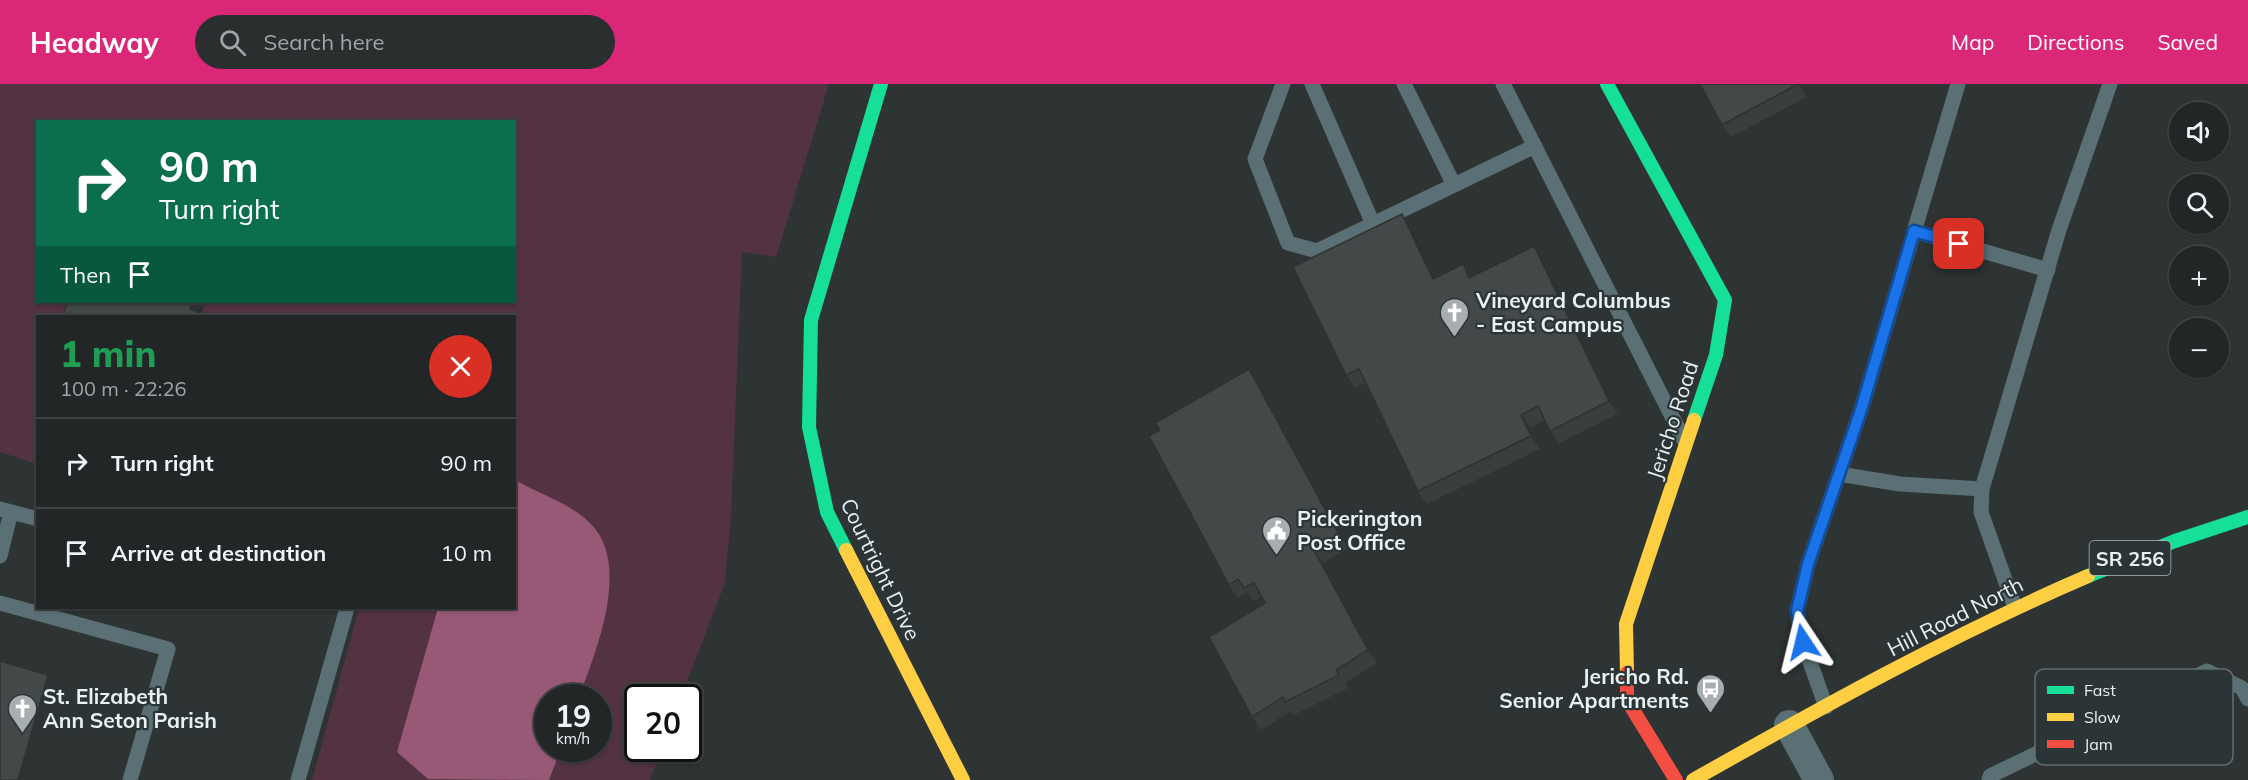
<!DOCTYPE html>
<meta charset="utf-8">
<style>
:root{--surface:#222627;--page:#2a2e2f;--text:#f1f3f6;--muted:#a2a5a7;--line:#3f4344;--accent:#db2777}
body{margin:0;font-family:Mulish,sans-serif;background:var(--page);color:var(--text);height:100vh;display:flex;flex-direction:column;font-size:22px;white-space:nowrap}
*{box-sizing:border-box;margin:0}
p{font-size:20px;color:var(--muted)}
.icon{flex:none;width:33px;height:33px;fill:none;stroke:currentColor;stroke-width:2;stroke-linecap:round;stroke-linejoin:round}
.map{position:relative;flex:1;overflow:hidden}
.panel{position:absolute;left:36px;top:231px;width:480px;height:294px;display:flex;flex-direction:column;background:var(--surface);border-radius:0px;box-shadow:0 2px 4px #0004,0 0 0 2px var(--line)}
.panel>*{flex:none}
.banner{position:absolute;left:36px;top:36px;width:480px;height:183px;border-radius:0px;box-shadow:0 2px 4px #0004,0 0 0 2px var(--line);background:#0b6e4f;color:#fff;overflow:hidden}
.controls{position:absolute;left:2169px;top:18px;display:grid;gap:12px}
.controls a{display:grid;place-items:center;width:60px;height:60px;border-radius:50%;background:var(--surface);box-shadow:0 2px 4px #0004,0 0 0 2px var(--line);font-size:30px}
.speed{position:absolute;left:534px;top:600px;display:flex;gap:12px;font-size:30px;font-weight:700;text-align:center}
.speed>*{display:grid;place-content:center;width:78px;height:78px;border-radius:50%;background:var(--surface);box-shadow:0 2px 4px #0004,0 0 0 2px var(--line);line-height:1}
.speed small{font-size:15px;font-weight:400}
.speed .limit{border:3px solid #111;border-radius:9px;background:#fff;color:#111}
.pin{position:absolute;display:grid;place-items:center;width:51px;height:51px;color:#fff;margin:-26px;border-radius:12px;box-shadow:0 3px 9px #0006}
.me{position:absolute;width:66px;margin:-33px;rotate:350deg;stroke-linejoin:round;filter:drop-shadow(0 0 4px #0008)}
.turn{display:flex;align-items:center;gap:21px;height:126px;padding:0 24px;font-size:27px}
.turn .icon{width:78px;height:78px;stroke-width:2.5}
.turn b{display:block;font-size:42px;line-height:51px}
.then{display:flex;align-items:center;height:57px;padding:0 24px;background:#0003;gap:12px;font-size:22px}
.round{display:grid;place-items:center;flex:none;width:63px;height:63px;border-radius:32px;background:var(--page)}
.overview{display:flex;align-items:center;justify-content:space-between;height:102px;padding:0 24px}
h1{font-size:36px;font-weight:800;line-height:45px;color:#1e9e55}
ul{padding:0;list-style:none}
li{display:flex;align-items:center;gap:18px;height:90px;padding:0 24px;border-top:2px solid var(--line)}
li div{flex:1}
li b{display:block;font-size:22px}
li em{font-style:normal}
header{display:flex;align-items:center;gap:36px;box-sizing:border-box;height:84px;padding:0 30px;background:var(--accent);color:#fff}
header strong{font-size:28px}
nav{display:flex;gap:33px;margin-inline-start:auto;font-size:21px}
.search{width:420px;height:54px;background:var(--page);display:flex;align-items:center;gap:15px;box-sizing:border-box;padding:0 21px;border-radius:33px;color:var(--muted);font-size:22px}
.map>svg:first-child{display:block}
.green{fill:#533241;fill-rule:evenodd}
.water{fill:#985976}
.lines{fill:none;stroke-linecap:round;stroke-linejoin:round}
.lane{stroke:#5b7074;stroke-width:15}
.street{stroke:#5b7074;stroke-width:30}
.fast{stroke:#16e098;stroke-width:14}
.slow{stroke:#ffcf43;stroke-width:14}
.jam{stroke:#f24e42;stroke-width:14}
.wall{fill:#3a3e3f}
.shaded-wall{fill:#2f3233}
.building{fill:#434849;stroke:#2f3233;stroke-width:1.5}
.route-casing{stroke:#114b97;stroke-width:15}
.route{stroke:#1a73e8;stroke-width:10}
.labels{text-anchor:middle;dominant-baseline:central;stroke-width:4.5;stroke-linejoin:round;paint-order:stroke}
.shield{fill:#2b3537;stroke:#b1b9ba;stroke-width:1.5}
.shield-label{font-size:20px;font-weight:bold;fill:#eaf1f2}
.poi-label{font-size:21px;font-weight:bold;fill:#eaf1f2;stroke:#2b3537;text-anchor:start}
.street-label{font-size:21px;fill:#eaf1f2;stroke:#2b3537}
.key{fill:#2b3537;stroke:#646d6f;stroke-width:1.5}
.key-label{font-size:16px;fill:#eaf1f2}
</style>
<header>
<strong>Headway</strong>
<div class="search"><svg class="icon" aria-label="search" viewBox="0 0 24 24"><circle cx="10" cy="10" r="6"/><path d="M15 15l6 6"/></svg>Search here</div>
<nav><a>Map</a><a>Directions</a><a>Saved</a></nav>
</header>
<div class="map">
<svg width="2248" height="696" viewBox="0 0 2248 696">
<rect width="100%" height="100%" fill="#2e3334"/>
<!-- green -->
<path class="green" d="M0 0H829L776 173 742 168 731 434 725 499 681 613 638 614V664L662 665 650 696H312L359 524H514V232H201L205 218H514V38H38V218H80L75 232H38L37 380 0 368ZM548 614H598V664H548Z"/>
<!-- water -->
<path class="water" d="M515 396C539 410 570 419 590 439 632 480 596 567 579 613L548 614V664L561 665 549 696 428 695 397 668 438 524H514Z"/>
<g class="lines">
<!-- lane -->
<path class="lane" d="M1283 0 1255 75 1288 159 1317 167 1535 62
M1312 0 1373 140
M1404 0 1454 101
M1503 0 1685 358
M1914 147 2048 186
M1839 390 1900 400 1982 405
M0 425 38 435
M0 472 11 428
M0 519 168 565 130 696
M2015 524 1981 428 1982 405 2059 146 2110 0
M1826 623 1803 558 1797 527 1808 480 1861 326 1958 0
M298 696 347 524
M1989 696 1990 692 2207 587 2242 604 2248 615"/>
<!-- street -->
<path class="street" d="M1789 641 1819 696"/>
<!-- fast -->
<path class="fast" d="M1607 0 1725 216 1716 271 1694 336
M846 466 827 428 809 343 811 236 881 0
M2088 492 2175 457 2248 433"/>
<!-- slow -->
<path class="slow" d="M846 466 963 696
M1627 589 1626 540 1694 336
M1693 696C1822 623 1951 551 2088 492"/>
<!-- jam -->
<path class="jam" d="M1627 589V616L1676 696"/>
</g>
<!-- wall -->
<path class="wall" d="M1700 0H1800L1807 13 1731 53 1722 41Z
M1402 130 1411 143 1435 194 1463 180 1472 192 1543 175 1618 330 1559 359 1550 347 1545 336 1530 344 1540 365 1427 420 1418 407 1365 299 1355 304 1346 291Z
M1258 298 1348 464 1323 479 1377 579 1345 599 1348 604 1294 631 1291 627 1261 646 1252 633 1265 519 1261 513 1253 517 1247 508 1238 514 1229 501Z"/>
<!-- shaded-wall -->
<path class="shaded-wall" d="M1798 0H1800L1807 13Z
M1402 130 1411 143 1442 208 1433 195Z
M1534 162 1543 175 1618 330 1609 317Z
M1463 180 1472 193 1469 194Z
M192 218H205L201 230 203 232H195L190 225Z
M1249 285 1258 298 1348 464 1339 451Z
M1521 331 1530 344 1540 365 1531 352Z
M1314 466 1323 479 1377 579 1368 566Z
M48 591 57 604 31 696H18Z"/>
<!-- building -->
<path class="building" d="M1700 0H1798L1722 41Z
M1402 130 1433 195 1463 180 1469 194 1534 162 1609 317 1550 347 1538 322 1521 331 1531 352 1418 407 1359 285 1346 291 1293 183Z
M67 218H192L190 225 200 229 199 232H63Z
M1249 285 1339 451 1314 466 1368 566 1336 586 1339 591 1285 618 1283 613 1252 633 1209 553 1265 519 1254 499 1244 504 1238 495 1229 501 1149 352 1160 346 1155 339Z
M0 577 48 591 18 696H0Z"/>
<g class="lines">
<defs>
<path id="route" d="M1803 558 1797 527 1808 480 1861 326 1914 147 1959 160"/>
</defs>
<!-- route casing -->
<use href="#route" class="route-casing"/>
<!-- route -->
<use href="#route" class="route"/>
</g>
<!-- icons -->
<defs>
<symbol id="church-pin" viewBox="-11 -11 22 30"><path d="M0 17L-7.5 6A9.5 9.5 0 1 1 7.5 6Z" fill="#a8aeb0" stroke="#2b3537"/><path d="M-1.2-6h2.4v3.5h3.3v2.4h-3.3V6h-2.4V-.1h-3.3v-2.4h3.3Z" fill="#fff"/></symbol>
<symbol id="civic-pin" viewBox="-11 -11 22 30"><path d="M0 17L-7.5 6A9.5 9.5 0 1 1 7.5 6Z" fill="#a8aeb0" stroke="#2b3537"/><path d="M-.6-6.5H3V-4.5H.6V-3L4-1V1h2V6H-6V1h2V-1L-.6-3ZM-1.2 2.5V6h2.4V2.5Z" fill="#fff"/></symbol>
<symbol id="bus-pin" viewBox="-11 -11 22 30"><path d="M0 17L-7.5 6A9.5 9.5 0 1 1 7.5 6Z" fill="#a8aeb0" stroke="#2b3537"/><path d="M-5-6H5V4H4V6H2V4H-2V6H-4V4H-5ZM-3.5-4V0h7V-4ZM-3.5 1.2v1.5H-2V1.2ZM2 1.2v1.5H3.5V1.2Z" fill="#fff"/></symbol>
</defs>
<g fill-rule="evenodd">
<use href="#church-pin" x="1438" y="212" width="33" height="45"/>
<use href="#civic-pin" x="1260" y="430" width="33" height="45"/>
<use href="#bus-pin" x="1694" y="588" width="33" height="45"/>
<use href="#church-pin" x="6" y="608" width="33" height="45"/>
</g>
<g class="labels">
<!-- shield labels -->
<rect class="shield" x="2089.5" y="457" width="81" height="34" rx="4.5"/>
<g class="shield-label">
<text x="2130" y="474">SR 256</text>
</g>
<!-- poi labels -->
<g class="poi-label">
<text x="1476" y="216">Vineyard Columbus<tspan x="1476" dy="24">- East Campus</tspan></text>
<text x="1297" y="434">Pickerington<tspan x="1297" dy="24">Post Office</tspan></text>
<text x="1689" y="592" text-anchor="end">Jericho Rd.<tspan x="1689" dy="24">Senior Apartments</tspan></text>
<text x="43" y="612">St. Elizabeth<tspan x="43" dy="24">Ann Seton Parish</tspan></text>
</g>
<!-- street labels -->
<g class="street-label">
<text transform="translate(1672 336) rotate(-72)">Jericho Road</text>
<text transform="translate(881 485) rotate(64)">Courtright Drive</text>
<text transform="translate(1955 532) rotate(-27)">Hill Road North</text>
</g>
</g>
<!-- legend -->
<rect x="2035" y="585" width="198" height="96" rx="9" class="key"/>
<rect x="2047" y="602" width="27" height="8" fill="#16e098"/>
<rect x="2047" y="629" width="27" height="8" fill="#ffcf43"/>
<rect x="2047" y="656" width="27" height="8" fill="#f24e42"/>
<g class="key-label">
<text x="2084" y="612">Fast</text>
<text x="2084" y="639">Slow</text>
<text x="2084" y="666">Jam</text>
</g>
</svg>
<div class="controls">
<a><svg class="icon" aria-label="sound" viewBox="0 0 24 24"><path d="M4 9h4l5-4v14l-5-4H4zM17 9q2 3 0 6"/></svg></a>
<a><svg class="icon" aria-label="search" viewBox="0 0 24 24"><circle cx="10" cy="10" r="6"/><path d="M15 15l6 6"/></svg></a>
<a>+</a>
<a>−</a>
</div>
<div class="speed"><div>19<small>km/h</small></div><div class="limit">20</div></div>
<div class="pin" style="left:1959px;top:160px;background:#d93025"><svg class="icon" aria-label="arrive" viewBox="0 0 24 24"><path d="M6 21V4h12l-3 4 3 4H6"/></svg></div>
<svg class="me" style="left:1803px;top:558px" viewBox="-20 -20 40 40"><path d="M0-17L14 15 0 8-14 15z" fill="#1a73e8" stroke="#fff" stroke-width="4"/></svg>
<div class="banner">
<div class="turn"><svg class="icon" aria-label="right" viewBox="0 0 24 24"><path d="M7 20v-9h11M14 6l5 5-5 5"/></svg><div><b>90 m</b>Turn right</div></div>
<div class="then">Then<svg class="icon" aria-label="arrive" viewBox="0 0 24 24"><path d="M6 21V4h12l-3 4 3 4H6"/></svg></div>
</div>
<section class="panel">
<div class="overview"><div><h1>1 min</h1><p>100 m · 22:26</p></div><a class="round" style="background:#d93025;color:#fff"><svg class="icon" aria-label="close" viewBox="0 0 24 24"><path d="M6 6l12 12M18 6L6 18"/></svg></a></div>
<ul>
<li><svg class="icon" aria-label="right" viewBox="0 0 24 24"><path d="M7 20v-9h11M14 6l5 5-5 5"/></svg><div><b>Turn right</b></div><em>90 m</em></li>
<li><svg class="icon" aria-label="arrive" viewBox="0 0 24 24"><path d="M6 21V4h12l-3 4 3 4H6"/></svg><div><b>Arrive at destination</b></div><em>10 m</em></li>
</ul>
</section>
</div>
